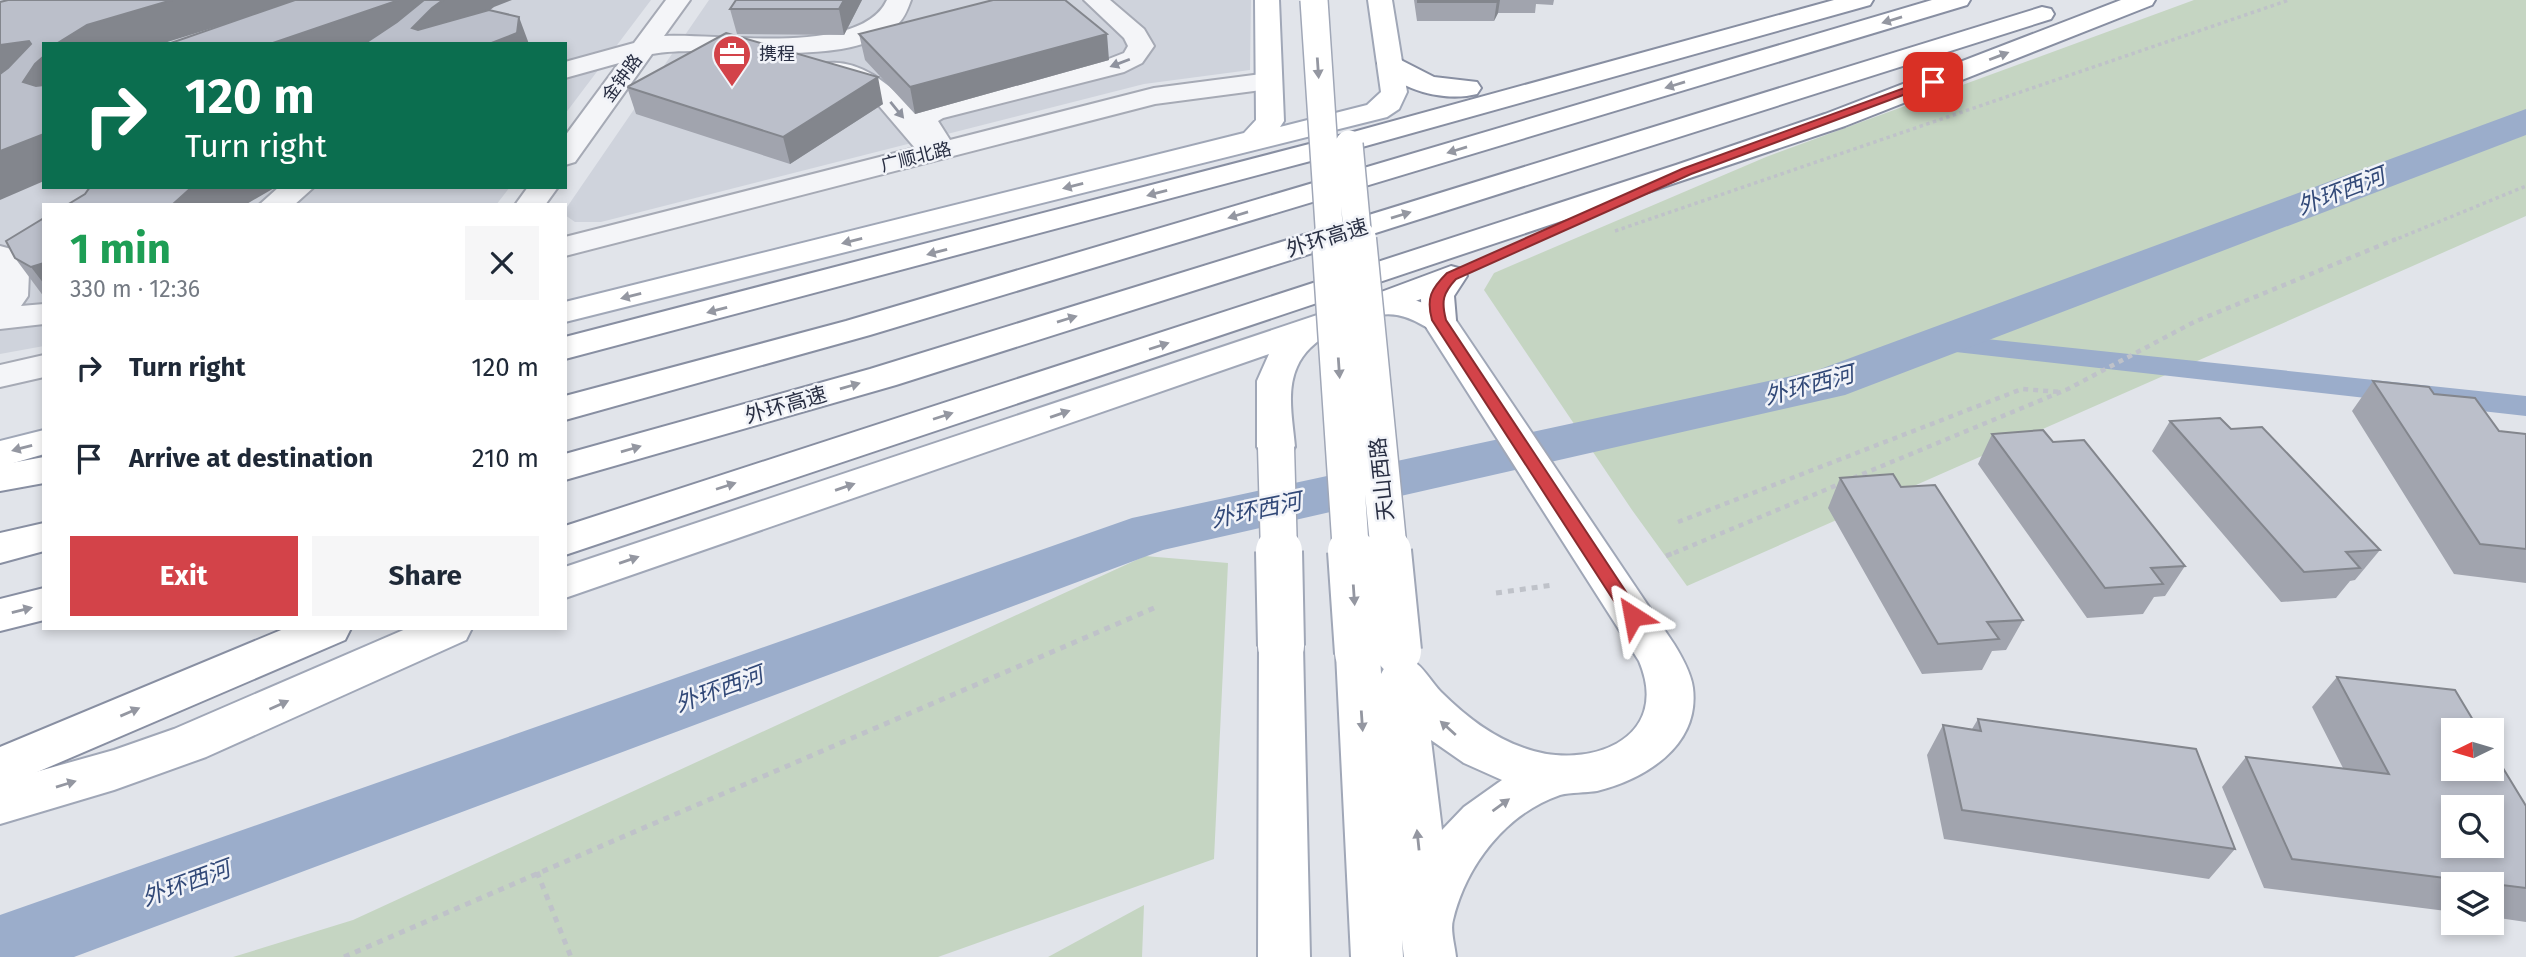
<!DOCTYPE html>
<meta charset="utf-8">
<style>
:root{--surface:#fff;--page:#f6f6f7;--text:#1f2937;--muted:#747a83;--accent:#d34349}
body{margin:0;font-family:"Fira Sans","Noto Sans SC",sans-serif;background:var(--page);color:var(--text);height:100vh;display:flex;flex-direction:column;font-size:26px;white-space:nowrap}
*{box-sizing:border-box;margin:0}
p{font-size:23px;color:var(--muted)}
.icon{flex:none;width:38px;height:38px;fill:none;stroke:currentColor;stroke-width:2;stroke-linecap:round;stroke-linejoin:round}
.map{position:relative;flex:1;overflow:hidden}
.details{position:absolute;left:42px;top:203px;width:525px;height:427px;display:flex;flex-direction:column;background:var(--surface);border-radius:0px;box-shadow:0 4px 10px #0003}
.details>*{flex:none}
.banner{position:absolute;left:42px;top:42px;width:525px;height:147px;border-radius:0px;box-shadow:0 4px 10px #0003;background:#0b6e4f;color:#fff;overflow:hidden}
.needle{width:46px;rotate:265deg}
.buttons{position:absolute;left:2441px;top:718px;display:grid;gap:14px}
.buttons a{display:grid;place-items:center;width:63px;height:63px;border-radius:0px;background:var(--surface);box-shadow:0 4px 10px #0003;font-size:35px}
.pin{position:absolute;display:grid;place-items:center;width:60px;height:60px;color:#fff;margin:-30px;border-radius:14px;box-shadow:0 4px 10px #0006}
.me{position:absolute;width:77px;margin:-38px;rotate:326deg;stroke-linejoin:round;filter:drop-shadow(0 0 5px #0008)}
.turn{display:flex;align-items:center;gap:24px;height:147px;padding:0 28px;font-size:32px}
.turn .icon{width:91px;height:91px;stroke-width:2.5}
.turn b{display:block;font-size:49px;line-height:60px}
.round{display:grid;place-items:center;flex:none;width:74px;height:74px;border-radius:0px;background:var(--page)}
.headline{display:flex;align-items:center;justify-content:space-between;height:119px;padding:0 28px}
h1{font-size:42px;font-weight:700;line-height:52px;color:#1e9e55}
.action{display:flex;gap:14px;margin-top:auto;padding:14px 28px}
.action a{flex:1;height:80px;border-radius:0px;background:var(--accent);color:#fff;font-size:28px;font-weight:700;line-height:80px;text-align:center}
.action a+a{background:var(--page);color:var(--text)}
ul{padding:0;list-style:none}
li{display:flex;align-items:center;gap:21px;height:91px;padding:0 28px}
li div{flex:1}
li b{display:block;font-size:26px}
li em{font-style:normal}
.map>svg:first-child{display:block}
.built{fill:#cfd3dc}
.green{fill:#c5d5c2}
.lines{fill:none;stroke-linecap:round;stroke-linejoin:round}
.canal{fill:#9badcb;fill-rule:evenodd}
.river{fill:#9badcb;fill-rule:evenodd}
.minor-casing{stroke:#a6aab5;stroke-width:4}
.major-casing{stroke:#a0a7b7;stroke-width:4}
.highway-casing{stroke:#888fa2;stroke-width:4}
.path-far2{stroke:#bfc2c9;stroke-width:3.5;stroke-dasharray:3.5 3.5;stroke-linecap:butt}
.path-far1{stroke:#bfc2c9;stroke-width:4.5;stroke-dasharray:5 5;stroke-linecap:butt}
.path{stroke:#bfc2c9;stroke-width:5;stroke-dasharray:6 6;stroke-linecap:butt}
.minor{fill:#f4f5f8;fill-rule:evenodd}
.major{fill:#fff;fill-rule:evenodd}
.highway{fill:#fff;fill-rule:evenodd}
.major-bridge-far2-casing{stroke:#a0a7b7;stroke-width:30;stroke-linecap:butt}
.major-bridge-far1-casing{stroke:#a0a7b7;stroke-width:39;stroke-linecap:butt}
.major-bridge-casing{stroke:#a0a7b7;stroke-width:50;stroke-linecap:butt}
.major-bridge-far2{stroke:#fff;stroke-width:27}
.major-bridge-far1{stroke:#fff;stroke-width:36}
.major-bridge{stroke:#fff;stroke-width:46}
.wall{fill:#a1a4ae}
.shaded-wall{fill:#83868d}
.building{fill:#bbbfca;stroke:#83868d;stroke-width:2;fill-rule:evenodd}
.oneway{fill:#9497a1}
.oneway2{fill:#8e929e}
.route{fill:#d34349;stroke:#892c2f;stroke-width:2}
.labels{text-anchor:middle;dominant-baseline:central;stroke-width:5;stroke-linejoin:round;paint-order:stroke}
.far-poi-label{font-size:18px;fill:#292f43;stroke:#f1f3f8;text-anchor:start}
.far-street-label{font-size:18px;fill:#292f43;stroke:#f1f3f8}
.street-label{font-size:21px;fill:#292f43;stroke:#f1f3f8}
.water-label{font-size:23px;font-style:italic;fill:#324978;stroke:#f1f3f8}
</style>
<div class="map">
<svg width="2526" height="957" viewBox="0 0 2526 957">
<rect width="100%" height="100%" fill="#e1e4ea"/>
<!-- built -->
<path class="built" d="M0 0H651L565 114V44H44V187H510L496 205H44V346L0 354Z
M709 0H1251L1250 70 1144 84 601 222H575L565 215V210Z"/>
<!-- green -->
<path class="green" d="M2194 0H2526V216L1687 586 1632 510 1484 290 1494 273 1766 157Z
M1145 556 1228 563 1214 859 938 957H233L353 920Z
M1144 905 1142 957H1048Z"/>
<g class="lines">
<!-- canal -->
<path class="canal" d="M1939 334 2526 396V416L1929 349 1925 343 1929 337Z"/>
<!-- river -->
<path class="river" d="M2526 109V135L1845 395 1163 550 74 957H0V915L1132 518 1815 371Z"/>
<defs>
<path id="minor" d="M666 0H690L664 36C719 33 861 57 887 0H911C908 8 905 17 898 24 849 73 718 42 652 54L575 162 565 165V136L619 63 565 78V62L634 43Z
M1084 0H1110L1144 29 1154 46 1142 63 1124 72 943 118 938 121 950 140 1154 88 1269 73 1278 75 1282 81 1278 87 1269 89 1155 104 565 256V237L915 148 869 94 822 76 818 70 822 64C857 56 894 86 914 112L923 106 1106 60 1124 53 1128 46 1124 38Z
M279 187H314L294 205H259Z
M528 187H558L545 205H515Z
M0 246 11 249 29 273 28 296 21 306 44 304V324L0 329Z
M44 355V377L0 387V365Z"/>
<path id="major" d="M1255 0H1279L1284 121 1280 127 1367 105 1381 92 1368 0H1392L1407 92 1399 109 1387 117 565 322V302L1244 133 1256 120Z
M1377 295 1409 298 1451 313 1674 644C1682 657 1691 673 1693 688 1700 746 1645 779 1597 791 1585 793 1571 792 1560 795 1505 814 1466 866 1453 920 1450 930 1455 946 1456 957H1404L1402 940 1403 957H1351L1336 653 1343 641 1358 636 1373 641 1380 653 1381 674 1386 665C1396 661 1407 657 1417 664 1425 670 1433 684 1441 692 1465 716 1492 737 1524 748 1586 771 1673 741 1639 661L1426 327C1413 319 1397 312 1380 315 1351 320 1309 338 1297 367 1286 391 1293 422 1295 447L1289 456 1276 459 1263 456 1257 447V381L1269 354 565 598V567ZM1431 740 1464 763 1502 780 1464 807 1442 830Z
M44 430V454L0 467V441Z
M408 628H472L466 640 206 757 114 790 0 824V782L114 750 174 729Z
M1281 629 1296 634 1303 646 1310 957H1258L1259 646 1266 634Z"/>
<path id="highway" d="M1834 0H1873L1870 5 1337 154 565 359V337L1317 142Z
M1932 0H1970L1967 5 870 335 565 420V396L846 321Z
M2121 0H2155L2152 5 1845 126 565 555V526L1676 165 1825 114Z
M2042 7 2051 9 2054 14 2051 19 896 385 565 480V454L870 369Z
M1391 55 1434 77 1477 82 1481 88 1477 94C1446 102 1397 91 1378 63L1382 57Z
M1451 266 1462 269 1467 276 1454 296 1456 320 1451 327 1439 330 1427 327 1422 320 1421 299 1377 315 1365 312 1360 305 1365 298Z
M44 457V483L0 491V465Z
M44 523V551L0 563V533Z
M44 588V620L0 631V599Z
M286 628H351L345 640 0 788V747Z"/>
</defs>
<!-- minor casing -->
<use href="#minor" class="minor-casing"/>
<!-- major casing -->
<use href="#major" class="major-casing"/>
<!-- highway casing -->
<use href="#highway" class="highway-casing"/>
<!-- path-far2 -->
<path class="path-far2" d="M1615 231 2289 0
M2392 241 2526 186"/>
<!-- path-far1 -->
<path class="path-far1" d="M1853 478 2068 389 2194 322 2396 239
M1678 522 2022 389 2060 392
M1674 553 1842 483"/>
<!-- path -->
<path class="path" d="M1666 556 1678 551
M1496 593 1553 585
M537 872 571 957
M344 957 1154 608"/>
<!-- minor -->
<use href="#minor" class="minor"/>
<!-- major -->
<use href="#major" class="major"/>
<!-- highway -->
<use href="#highway" class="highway"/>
<defs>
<path id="major-bridge-far2" d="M1314 0 1330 241
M1349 144 1358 241"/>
<path id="major-bridge-far1" d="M1330 239 1351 553
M1358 239 1389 553
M1276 447 1279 553"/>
<path id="major-bridge" d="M1279 551 1281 646
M1351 551 1358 653
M1388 551 1398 651"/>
</defs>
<!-- major-bridge-far2 casing -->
<use href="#major-bridge-far2" class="major-bridge-far2-casing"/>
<!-- major-bridge-far1 casing -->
<use href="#major-bridge-far1" class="major-bridge-far1-casing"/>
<!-- major-bridge casing -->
<use href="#major-bridge" class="major-bridge-casing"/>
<!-- major-bridge-far2 -->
<use href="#major-bridge-far2" class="major-bridge-far2"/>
<!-- major-bridge-far1 -->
<use href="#major-bridge-far1" class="major-bridge-far1"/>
<!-- major-bridge -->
<use href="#major-bridge" class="major-bridge"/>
</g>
<!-- wall -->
<path class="wall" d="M862 0 844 35 737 34 730 9Z
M1414 0H1554L1553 5 1536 4 1535 13H1498L1494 21H1417Z
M859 34 1109 60 915 114 865 60Z
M627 87 883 104 790 164 636 114Z
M44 218V297L15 258Z
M2373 381 2434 394 2499 431 2526 434V583L2454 574 2352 411Z
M2170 421 2231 429 2380 550 2355 580 2350 581 2336 598 2281 602 2152 451Z
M1992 434 2053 442 2185 566 2165 596 2154 597 2143 614 2087 618 1978 464Z
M1840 478 1901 487 2023 620 2006 650 1992 651 1982 670 1922 674 1828 508Z
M2337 677 2526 806V922L2492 917V884H2454V912L2264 888 2222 787 2246 757 2343 768 2312 707Z
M1978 719 2235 849 2209 879 1944 839 1927 755 1943 725 1972 729Z"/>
<!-- shaded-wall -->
<path class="shaded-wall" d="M172 0H303L161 44H56L87 25Z
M399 0H512L494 7 445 44H270Z
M844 0H862L844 35 839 9Z
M1497 0H1500L1498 13 1494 21Z
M519 17 529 44H489Z
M1107 34 1109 60 915 114 910 87Z
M29 41 44 56V113L0 84V45Z
M878 77 883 104 790 164 783 137Z
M44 134V181L0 200V151Z
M192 187H276L245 205H172Z
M44 263V284L31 267Z"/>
<!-- building -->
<path class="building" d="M8 0H172L87 25 56 44H44V56L35 64 23 82 36 86 44 85V134L0 151V74L8 68 31 44 29 41 0 45V2Z
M295 0H399L270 44H168Z
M424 0H443L432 8 412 28 418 30 489 10 519 17 517 33 489 44H364L397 22Z
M736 0H844L839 9H730Z
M993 0H1065L1107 34 910 87 859 34Z
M1418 0H1497L1496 2H1418Z
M726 33 878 77 783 137 627 87Z
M90 187H192L172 205H67L85 194Z
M44 218V263L31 267 15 258 6 241Z
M2373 381 2429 387 2434 394 2475 398 2499 431 2526 434V549L2480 544Z
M2220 418 2231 429 2262 427 2380 550 2346 552 2360 568 2304 572 2170 421Z
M2043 430 2053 442 2084 440 2185 566 2151 568 2163 584 2105 588 1992 434Z
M1893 474 1901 487 1935 485 2023 620 1987 622 1999 639 1938 644 1840 478Z
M2337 677 2455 690 2479 730H2454V768H2492V750L2526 806V888L2292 859 2246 757 2389 774ZM2454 807H2492V845H2454Z
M1978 719 2196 749 2235 849 1962 810 1943 725 1981 731Z"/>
<!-- one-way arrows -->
<defs><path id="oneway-solid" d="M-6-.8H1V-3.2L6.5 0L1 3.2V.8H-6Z" transform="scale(1.75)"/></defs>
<g class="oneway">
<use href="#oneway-solid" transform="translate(1892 20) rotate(163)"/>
<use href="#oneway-solid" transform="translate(1999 56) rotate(-21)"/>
<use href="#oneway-solid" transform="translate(1318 68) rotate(86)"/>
<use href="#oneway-solid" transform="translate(1675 85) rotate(163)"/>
<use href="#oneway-solid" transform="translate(1457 150) rotate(163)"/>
<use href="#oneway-solid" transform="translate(1073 186) rotate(166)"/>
<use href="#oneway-solid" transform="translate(1157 193) rotate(165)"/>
<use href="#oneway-solid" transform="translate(1238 215) rotate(163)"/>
<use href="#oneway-solid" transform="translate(1401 215) rotate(-17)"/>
<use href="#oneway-solid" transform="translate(852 241) rotate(166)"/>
<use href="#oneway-solid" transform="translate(937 252) rotate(165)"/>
<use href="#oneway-solid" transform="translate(631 296) rotate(166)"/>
<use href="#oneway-solid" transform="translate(717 310) rotate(165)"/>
<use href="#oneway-solid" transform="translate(1067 319) rotate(-17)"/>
<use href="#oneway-solid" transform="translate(1159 346) rotate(-18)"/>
<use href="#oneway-solid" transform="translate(1339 368) rotate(86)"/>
<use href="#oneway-solid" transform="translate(850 386) rotate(-16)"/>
<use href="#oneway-solid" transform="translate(1060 414) rotate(-19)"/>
<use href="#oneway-solid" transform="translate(943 416) rotate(-18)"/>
<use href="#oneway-solid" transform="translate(22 448) rotate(165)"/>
<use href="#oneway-solid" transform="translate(631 449) rotate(-16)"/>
<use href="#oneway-solid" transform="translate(726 486) rotate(-18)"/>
<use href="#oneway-solid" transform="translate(845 487) rotate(-19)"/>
<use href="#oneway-solid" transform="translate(629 560) rotate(-19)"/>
<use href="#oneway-solid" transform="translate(1354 595) rotate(86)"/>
<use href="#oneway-solid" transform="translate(22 610) rotate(-14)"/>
<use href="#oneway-solid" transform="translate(279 705) rotate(-24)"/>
<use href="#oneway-solid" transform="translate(130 712) rotate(-23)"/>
<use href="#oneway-solid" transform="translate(1362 721) rotate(86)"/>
<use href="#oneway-solid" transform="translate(1448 728) rotate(-138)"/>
<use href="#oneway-solid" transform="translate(66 784) rotate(-17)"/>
<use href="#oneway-solid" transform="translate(1501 805) rotate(-36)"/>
<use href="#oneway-solid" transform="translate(1418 840) rotate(-96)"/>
</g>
<g class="oneway2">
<use href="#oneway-solid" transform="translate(1120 63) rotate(159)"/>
<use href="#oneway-solid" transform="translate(897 110) rotate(51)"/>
</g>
<!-- route -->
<path class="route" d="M1929 79 1938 82 1691 174 1456 279C1443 293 1441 301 1446 320L1642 616 1633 623 1627 621 1432 320C1426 298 1431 289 1447 273L1682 169Z"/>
<!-- icons -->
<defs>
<symbol id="office-pin" viewBox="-11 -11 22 30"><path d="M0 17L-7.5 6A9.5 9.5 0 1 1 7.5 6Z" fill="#d34349" stroke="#f1f3f8"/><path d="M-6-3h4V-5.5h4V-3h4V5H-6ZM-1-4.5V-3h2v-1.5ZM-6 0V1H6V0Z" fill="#fff"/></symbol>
</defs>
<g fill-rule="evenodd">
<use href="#office-pin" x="710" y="32" width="44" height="60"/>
</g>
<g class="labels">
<!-- far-poi labels -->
<g class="far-poi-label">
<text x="759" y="54">携程</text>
</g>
<!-- far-street labels -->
<g class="far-street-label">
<text transform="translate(622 78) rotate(-54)">金钟路</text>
<text transform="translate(916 157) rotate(-14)">广顺北路</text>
</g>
<!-- street labels -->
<g class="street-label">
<text transform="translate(1327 238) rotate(-17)">外环高速</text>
<text transform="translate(786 405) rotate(-16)">外环高速</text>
<text transform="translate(1382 479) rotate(-96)">天山西路</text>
</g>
<!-- water labels -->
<g class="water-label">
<text transform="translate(2341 191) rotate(-21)">外环西河</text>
<text transform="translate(1809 385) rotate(-15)">外环西河</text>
<text transform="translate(1256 510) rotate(-12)">外环西河</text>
<text transform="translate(719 689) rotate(-20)">外环西河</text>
<text transform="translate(186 883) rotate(-20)">外环西河</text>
</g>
</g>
</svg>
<div class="buttons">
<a><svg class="needle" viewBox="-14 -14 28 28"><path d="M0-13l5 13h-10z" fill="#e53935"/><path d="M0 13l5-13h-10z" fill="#747a83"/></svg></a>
<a><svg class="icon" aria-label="search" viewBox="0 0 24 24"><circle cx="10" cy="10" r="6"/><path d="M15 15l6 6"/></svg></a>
<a><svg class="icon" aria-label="layers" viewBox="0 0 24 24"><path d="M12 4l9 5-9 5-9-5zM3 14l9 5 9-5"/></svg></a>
</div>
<div class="pin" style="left:1933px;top:82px;background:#d93025"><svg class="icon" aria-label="arrive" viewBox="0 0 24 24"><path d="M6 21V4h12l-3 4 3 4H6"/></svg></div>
<svg class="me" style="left:1633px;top:616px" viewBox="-20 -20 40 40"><path d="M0-17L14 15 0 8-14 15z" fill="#d34349" stroke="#fff" stroke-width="4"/></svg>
<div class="banner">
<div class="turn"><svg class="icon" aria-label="right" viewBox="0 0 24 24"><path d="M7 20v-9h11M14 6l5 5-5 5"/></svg><div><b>120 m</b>Turn right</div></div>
</div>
<section class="details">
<div class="headline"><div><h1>1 min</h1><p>330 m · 12:36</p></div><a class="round"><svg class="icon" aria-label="close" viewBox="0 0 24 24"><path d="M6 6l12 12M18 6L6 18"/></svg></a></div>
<ul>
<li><svg class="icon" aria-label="right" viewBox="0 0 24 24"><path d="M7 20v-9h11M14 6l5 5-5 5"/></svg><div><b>Turn right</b></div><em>120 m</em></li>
<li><svg class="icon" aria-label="arrive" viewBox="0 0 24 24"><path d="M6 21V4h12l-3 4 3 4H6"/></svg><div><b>Arrive at destination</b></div><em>210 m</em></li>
</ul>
<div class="action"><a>Exit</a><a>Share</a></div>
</section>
</div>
